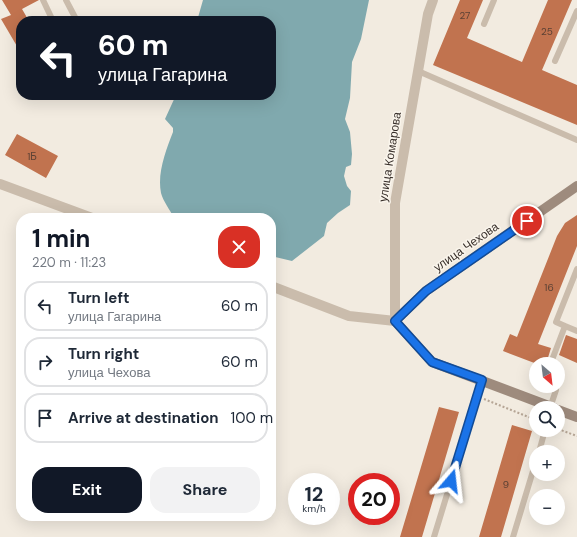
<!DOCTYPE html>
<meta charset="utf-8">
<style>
:root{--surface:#fff;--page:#f2f2f3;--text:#1f2937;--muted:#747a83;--line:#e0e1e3;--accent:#111827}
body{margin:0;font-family:"DM Sans",sans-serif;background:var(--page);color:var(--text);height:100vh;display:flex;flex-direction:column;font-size:15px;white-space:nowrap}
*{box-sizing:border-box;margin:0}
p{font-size:13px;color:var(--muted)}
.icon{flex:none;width:22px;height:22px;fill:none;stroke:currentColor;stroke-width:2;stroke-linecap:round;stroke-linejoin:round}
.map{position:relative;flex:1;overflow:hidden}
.sheet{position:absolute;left:16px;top:213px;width:260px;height:308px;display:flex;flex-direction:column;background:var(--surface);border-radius:16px;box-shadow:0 4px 16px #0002}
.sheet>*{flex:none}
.hud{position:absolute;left:16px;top:16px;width:260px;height:84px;border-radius:16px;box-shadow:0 4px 16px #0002;background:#111827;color:#fff;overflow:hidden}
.needle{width:26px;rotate:152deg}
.fabs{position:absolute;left:529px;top:357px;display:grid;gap:8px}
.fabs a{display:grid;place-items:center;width:36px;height:36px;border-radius:50%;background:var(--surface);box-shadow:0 4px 16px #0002;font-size:20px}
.speed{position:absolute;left:288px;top:473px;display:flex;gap:8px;font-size:20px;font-weight:700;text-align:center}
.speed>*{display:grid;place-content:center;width:52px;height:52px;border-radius:50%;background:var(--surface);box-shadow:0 4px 16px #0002;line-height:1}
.speed small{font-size:10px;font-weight:400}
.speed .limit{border:6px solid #d22;background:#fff;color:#111}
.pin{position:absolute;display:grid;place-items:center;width:34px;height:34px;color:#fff;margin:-17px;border:2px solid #fff;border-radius:50%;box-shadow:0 1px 4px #0007}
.me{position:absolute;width:44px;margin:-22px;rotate:17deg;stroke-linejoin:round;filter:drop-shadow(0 0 3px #0008)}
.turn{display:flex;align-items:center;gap:14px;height:84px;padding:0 16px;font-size:18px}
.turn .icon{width:52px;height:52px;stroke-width:2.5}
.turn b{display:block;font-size:28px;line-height:34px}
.round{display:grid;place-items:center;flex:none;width:42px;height:42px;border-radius:16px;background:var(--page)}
.overview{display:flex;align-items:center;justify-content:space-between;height:68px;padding:0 16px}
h1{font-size:24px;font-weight:700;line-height:30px;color:var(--accent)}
.action{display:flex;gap:8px;margin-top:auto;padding:8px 16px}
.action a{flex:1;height:46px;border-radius:16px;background:var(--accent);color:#fff;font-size:16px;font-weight:700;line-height:46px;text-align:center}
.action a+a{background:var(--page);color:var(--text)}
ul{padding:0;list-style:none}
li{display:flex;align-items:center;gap:12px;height:50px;margin:0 8px 6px;padding:0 8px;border:2px solid var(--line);border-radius:16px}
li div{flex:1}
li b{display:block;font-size:15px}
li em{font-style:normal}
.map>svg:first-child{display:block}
.water{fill:#80a9ae}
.building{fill:#c1734f}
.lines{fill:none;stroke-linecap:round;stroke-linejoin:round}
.path{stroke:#b6a696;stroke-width:2;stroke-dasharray:2 2;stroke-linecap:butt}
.service{stroke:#cabcac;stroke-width:6}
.minor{stroke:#cabcac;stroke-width:10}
.secondary{stroke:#9e8b7d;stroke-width:10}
.route-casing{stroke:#114b97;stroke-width:10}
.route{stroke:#1a73e8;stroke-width:7}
.labels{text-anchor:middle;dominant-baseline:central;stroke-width:3;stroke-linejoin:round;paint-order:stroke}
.number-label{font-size:10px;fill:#5b4134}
.street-label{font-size:12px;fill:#39302b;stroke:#faf5ec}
</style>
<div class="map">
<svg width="577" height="537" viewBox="0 0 577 537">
<rect width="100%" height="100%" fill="#f2ebe0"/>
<!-- water -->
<path class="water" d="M203 0H369L361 39 352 62 350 98 345 119 350 132 352 154 351 165 346 167 344 176 347 186 351 191 350 205 338 213 327 223 324 236 292 261 271 256V218H174C170 210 163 201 161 193 157 173 166 150 173 132V128L165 119 176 95H271V21H197Z"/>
<!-- building -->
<path class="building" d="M2 0H39L22 9 29 21H21V53L1 19 11 15Z
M460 0H483L467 38 522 62 548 0H572L542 70 577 85V125L433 65Z
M17 134 58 156 46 178 5 155Z
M577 215V246L538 344 551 348 546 364H537L503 351 510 334 517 337 557 236 565 223Z
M566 335 577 339V363L559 355Z
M439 407 459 412 422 537H400Z
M512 425 532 431 501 537H479Z"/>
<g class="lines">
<!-- path -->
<path class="path" d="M484 399 536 420
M558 429 577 436"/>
<!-- service -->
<path class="service" d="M43 0 53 21
M66 0 77 21
M484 24 494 0
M555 61 577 11
M418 71 577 140
M565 326 556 322 577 269
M552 364V360L565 326 577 331
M550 408 556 390 555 386
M539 452 545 430
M434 537 482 380
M513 537 536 461"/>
<!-- minor -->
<path class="minor" d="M0 184 92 218
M271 286 349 316 395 321V203L428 14 433 0"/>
<!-- secondary -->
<path class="secondary" d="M554 408 432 362 395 321 426 291 577 186
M558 410 577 417"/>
</g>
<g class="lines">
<defs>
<path id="route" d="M451 481 482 380 432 362 395 321 426 291 527 221"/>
</defs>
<!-- route casing -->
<use href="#route" class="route-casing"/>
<!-- route -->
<use href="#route" class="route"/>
</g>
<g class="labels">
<!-- number labels -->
<g class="number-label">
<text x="465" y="15">27</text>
<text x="547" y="31">25</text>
<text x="32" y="156">1Б</text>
<text x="549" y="287">16</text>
<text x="506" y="484">9</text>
</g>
<!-- street labels -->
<g class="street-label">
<text transform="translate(390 157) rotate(-81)">улица Комарова</text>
<text transform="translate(466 247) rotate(-35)">улица Чехова</text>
</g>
</g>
</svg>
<div class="fabs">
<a><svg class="needle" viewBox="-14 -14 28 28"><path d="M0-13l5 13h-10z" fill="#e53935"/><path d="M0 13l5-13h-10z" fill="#747a83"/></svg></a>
<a><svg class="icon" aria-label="search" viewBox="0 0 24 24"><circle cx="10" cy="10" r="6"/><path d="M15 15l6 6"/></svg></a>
<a>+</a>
<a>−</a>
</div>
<div class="speed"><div>12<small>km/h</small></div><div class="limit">20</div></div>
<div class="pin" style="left:527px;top:221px;background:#d93025"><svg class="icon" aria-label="arrive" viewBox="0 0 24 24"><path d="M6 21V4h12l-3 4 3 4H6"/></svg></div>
<svg class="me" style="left:451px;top:481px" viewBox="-20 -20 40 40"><path d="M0-17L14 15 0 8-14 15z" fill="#1a73e8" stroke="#fff" stroke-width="4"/></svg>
<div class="hud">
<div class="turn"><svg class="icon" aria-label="left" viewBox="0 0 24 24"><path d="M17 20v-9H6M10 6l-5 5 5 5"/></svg><div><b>60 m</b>улица Гагарина</div></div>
</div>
<section class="sheet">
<div class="overview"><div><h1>1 min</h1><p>220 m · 11:23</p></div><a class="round" style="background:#d93025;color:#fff"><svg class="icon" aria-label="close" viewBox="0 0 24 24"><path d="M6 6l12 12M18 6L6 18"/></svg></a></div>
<ul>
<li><svg class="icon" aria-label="left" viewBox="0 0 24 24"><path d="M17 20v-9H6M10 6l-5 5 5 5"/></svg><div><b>Turn left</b><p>улица Гагарина</p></div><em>60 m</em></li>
<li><svg class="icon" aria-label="right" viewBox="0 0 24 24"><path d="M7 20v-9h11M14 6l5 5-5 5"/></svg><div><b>Turn right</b><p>улица Чехова</p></div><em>60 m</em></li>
<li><svg class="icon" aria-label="arrive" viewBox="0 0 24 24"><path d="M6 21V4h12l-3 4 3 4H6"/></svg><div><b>Arrive at destination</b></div><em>100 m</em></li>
</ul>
<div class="action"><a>Exit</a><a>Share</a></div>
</section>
</div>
